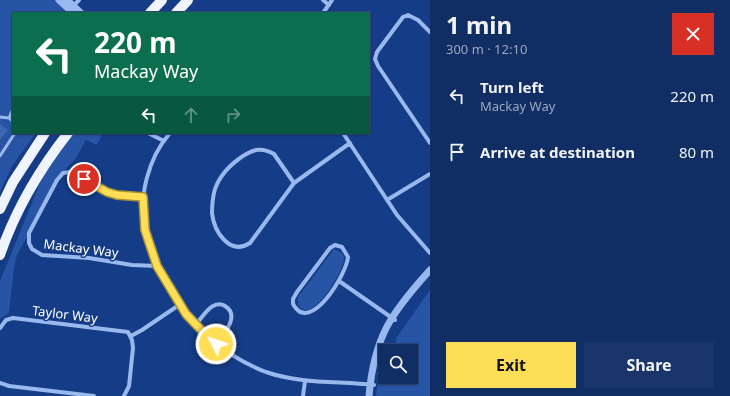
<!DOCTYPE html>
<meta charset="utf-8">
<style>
:root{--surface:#102d64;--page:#19356a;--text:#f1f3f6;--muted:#9ca8bf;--line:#304978;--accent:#ffde57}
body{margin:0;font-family:"Noto Sans",sans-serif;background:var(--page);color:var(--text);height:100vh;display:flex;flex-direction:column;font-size:15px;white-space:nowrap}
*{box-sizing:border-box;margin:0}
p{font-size:13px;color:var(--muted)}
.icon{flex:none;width:22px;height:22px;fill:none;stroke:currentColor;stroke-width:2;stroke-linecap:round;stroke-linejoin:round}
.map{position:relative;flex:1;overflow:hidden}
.sheet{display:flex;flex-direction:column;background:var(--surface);width:300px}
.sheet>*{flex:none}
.hud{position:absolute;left:12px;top:12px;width:358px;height:122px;border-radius:0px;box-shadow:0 1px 3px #0004,0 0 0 1px var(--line);background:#0b6e4f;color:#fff;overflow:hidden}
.tools{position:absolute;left:378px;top:344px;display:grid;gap:8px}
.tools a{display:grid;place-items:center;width:40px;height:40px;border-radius:0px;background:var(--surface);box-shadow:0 1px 3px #0004,0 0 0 1px var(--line);font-size:20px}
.pin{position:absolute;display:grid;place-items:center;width:34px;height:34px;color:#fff;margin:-17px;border:2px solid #fff;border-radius:50%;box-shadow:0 1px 4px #0007}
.me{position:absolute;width:44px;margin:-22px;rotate:311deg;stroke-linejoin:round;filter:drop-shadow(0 0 3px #0008)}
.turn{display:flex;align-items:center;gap:14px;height:84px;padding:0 16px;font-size:18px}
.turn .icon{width:52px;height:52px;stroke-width:2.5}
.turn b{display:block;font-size:28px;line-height:34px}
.lanes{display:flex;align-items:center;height:38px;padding:0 16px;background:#0003;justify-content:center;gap:20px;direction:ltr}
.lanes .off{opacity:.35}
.round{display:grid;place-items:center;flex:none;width:42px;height:42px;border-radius:0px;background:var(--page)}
.headline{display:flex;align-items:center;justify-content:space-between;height:68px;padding:0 16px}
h1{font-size:24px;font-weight:700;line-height:30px}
.cta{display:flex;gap:8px;margin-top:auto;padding:8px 16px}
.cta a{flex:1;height:46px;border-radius:0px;background:var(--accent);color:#111;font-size:16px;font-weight:700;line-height:46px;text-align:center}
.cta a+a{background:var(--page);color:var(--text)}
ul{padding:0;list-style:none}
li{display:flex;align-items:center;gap:12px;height:56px;padding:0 16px}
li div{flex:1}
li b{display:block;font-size:15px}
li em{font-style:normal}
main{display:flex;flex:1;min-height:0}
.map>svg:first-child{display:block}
.green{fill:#2754a5}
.building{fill:#3d66b0}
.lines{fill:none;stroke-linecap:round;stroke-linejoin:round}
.service{stroke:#99b8ee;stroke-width:3}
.minor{stroke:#99b8ee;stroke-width:4}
.tertiary{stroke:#99b8ee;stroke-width:7}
.trunk{stroke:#f0f4ff;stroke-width:10}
.route-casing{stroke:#a69039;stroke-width:10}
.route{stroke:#ffde57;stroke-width:7}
.labels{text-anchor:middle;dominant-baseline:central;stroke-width:3;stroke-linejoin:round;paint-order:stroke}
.street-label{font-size:13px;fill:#fff;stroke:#153c86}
</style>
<main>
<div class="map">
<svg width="430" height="396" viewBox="0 0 430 396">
<rect width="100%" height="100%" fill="#153c86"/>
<!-- green -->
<path class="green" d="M0 0H56L70 13H13V133H36L12 166 0 192Z
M71 133H103L97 145 86 140 76 158 65 170 17 255 14 268 9 313 0 319V281L51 156Z
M334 249C338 251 343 252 344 257 346 268 319 309 308 310 304 311 300 308 298 305V297Z
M430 290V396H376L379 370 385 371V377H411V351H393L397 337Z"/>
<!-- building -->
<path class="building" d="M0 124 8 130 0 140Z"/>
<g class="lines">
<!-- service -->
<path class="service" d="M0 117 9 118 13 122
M9 118 12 111
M0 156 15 133"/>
<!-- minor -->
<path class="minor" d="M323 0 329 5
M72 7 79 0
M323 13 332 0
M430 32 418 20 408 15 403 17 377 52 375 59 378 66 430 143
M148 133 164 141
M170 133C148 158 138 198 145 230 149 250 159 268 168 286 179 304 190 322 207 336 224 351 245 364 266 372 301 384 338 381 374 385
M343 133 397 215 430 253
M294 183 274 154C262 147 254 149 243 156 231 164 220 175 215 189 213 196 212 205 212 213 214 232 230 256 250 243L294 183 350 143
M143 197 117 195 107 192 75 173 70 172 63 173 57 180 29 233V243L32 249 42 255 89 258 132 265 157 266
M387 200 430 174
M335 245 342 247 348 257C347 273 310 336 293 304V299L297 292 330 248Z
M339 281 395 320
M196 324C201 319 206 310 213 306 217 304 222 304 225 306 241 316 223 335 216 344
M0 328 6 320 13 318 128 332 132 340 133 348 129 386 124 396
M131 336 142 330 179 305
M0 383 9 386 94 396
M303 396 305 381"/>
<!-- tertiary -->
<path class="tertiary" d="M59 0 73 13
M67 0 81 13
M369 396C374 337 391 313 430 270"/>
<!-- trunk -->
<path class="trunk" d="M150 13 162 0
M176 13 188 0
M0 209 13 182 45 133
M0 255C15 211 39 170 68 133"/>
</g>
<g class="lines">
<defs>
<path id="route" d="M84 179 107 192 117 195 143 197 145 230 157 266 186 314 206 335 216 344"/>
</defs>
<!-- route casing -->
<use href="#route" class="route-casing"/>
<!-- route -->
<use href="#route" class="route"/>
</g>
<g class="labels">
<!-- street labels -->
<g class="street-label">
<text transform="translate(81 248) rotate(7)">Mackay Way</text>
<text transform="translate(65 314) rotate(7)">Taylor Way</text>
</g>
</g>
</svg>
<div class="tools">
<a><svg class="icon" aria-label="search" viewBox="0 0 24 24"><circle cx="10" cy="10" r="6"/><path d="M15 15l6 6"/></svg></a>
</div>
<div class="pin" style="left:84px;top:179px;background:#d93025"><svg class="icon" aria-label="arrive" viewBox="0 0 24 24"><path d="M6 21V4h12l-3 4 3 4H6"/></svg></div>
<svg class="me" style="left:216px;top:344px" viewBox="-20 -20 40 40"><circle r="17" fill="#ffde57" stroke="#fff" stroke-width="3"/><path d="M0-11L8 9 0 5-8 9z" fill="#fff"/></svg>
<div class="hud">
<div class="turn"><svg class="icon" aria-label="left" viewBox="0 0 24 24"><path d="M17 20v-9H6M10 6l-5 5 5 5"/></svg><div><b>220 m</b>Mackay Way</div></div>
<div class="lanes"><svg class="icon" aria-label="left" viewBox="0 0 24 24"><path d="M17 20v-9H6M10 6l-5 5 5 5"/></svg><svg class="icon off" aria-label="ahead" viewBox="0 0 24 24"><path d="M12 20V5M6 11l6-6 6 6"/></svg><svg class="icon off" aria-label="right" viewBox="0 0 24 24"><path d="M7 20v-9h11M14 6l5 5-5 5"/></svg></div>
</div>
</div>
<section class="sheet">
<div class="headline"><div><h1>1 min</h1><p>300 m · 12:10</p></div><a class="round" style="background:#d93025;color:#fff"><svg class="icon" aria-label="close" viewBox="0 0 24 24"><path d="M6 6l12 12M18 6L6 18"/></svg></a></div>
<ul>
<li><svg class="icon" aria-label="left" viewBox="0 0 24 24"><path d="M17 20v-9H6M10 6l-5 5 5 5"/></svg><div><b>Turn left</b><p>Mackay Way</p></div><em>220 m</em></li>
<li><svg class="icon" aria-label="arrive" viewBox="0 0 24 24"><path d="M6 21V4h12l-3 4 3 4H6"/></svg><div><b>Arrive at destination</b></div><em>80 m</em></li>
</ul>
<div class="cta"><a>Exit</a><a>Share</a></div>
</section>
</main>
